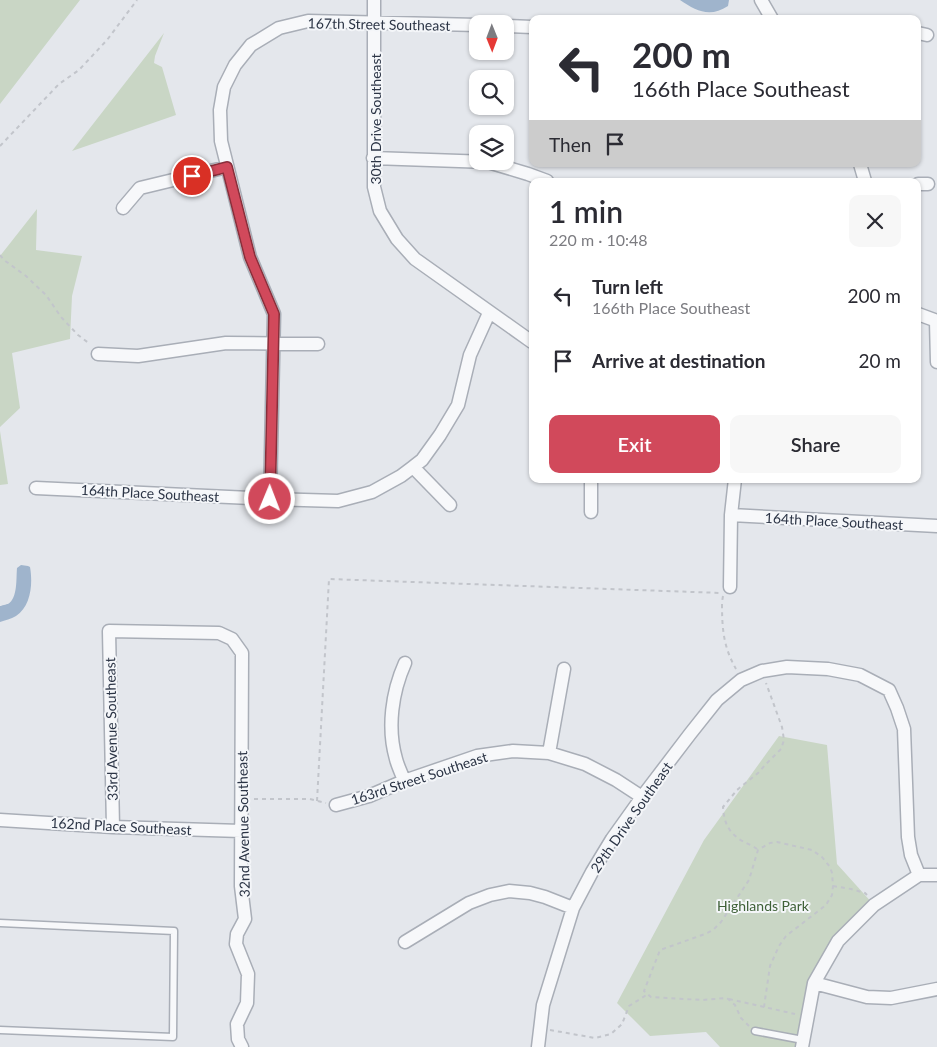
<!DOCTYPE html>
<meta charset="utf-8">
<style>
:root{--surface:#fff;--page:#f7f7f7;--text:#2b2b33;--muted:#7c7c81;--accent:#d1495b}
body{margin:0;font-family:Lato,sans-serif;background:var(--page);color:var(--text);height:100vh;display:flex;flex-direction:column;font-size:19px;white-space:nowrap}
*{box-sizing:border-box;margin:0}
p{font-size:16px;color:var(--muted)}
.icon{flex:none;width:28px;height:28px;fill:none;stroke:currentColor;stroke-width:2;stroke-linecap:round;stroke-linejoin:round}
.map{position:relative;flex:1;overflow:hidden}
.panel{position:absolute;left:529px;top:178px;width:392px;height:305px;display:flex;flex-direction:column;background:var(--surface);border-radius:10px;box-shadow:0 1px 4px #0004}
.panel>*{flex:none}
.banner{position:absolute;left:529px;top:15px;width:392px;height:152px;border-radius:10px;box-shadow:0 1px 4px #0004;background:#fff;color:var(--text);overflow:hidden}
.needle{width:32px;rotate:179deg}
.fabs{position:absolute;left:469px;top:15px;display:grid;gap:10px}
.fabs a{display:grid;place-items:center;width:45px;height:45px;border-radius:10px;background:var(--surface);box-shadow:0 1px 4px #0004;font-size:25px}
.pin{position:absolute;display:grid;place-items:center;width:42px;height:42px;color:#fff;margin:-21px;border:2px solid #fff;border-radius:50%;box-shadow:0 1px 5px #0007}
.me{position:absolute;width:55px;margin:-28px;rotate:1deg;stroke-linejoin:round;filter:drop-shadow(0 0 4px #0008)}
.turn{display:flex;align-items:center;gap:18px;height:105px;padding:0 20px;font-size:22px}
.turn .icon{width:65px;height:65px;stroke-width:2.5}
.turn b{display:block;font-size:35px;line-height:42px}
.then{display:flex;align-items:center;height:48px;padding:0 20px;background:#0003;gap:10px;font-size:19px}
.round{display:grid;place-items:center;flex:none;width:52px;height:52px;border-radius:10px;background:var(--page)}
.head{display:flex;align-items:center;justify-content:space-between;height:85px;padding:0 20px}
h1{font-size:30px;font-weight:600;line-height:38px}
.button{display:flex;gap:10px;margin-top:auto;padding:10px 20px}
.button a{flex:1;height:58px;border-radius:10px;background:var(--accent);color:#fff;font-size:20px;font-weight:600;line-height:58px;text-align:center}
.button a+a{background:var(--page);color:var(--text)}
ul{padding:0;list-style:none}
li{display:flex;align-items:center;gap:15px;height:65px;padding:0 20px}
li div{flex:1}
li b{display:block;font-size:19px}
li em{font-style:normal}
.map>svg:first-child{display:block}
.green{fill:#c9d6c5}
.water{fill:#9fb4cc}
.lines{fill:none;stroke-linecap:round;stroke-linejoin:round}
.lane-casing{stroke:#a9aeb7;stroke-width:9}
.street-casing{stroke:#a9aeb7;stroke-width:15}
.path{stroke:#c2c5cb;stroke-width:2;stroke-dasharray:4 4;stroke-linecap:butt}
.lane{stroke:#f7f8fa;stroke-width:6}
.street{stroke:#f7f8fa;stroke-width:12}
.route-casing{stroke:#882f3b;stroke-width:12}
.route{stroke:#d1495b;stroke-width:9}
.labels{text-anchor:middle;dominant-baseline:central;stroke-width:4;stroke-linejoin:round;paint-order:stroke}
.street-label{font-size:14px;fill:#2b3445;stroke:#f4f6f9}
.park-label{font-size:14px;fill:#3f6138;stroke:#f4f6f9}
</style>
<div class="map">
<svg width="937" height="1047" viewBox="0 0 937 1047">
<rect width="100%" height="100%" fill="#e4e7ec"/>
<!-- green -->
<path class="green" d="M0 0H80L0 104Z
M164 33 155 56 154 63 162 67 176 115 72 151Z
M37 209 36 250 82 256 72 296 70 339 12 353 20 408 0 427V256Z
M0 431 8 484 0 485Z
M779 736 827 745 837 864 874 905 838 941 814 983 802 1047H720L706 1032 650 1036 617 1003 704 840Z"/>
<!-- water -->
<path class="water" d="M680 0H729L728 6C710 18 696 11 680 0Z
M21 565 28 566 30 567C33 584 31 606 16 616 11 619 5 620 0 622V606C1 606 7 604 8 604 18 598 16 578 17 568Z"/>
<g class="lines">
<defs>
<path id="lane" d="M0 923 174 931 173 1037 0 1030
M755 1031 803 1040"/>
<path id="street" d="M374 0V187L380 211 397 239 415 259 532 342
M761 0 772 19
M505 26 532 27
M918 33 927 35
M373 158 488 162 528 174 547 181
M860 164 865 181
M918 184H928
M123 208 140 188 227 167
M918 314 937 321
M936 321 937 362
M98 354 138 356 226 343 318 344
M413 467 422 460 440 435 458 405 470 355 489 313
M591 479V512
M36 488 270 499 338 501 372 492 401 476 413 467 450 505
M270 499 274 314 250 257 221 141 220 110 224 87 235 65 251 45 279 28 308 21 478 25
M731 515 937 526
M730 587 731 515 735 479
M549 753 564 669
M404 781C402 774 398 767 396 759 387 728 392 692 405 663
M336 805 369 796 404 781 477 756 513 751 549 753 585 764 616 780 642 797
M0 820 113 827 241 831
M113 827 109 631 219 633 232 639 242 653 241 886 245 919 237 934 236 944 248 974 247 1003 237 1024 238 1039 242 1047
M405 942 469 903 490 895 509 891 530 893 545 897 573 908
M814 983 867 997 891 998 937 989
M538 1047 543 1005 573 908 592 872 612 839 642 797 690 734 717 700 741 680 762 671 787 667 828 669 860 675 889 690 897 708 904 729 908 837 911 855 919 875
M802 1047 814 983 838 941 874 905 919 875H937"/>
</defs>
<!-- lane casing -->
<use href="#lane" class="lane-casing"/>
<!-- street casing -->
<use href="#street" class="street-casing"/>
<!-- path -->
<path class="path" d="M0 146 59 84 79 70 107 40 137 0
M0 255 4 260 26 276 46 295 61 317 78 335 90 344
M723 596 722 602C722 628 723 646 736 669
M254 799H310L326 803
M317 801 329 579 721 593
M757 849C752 845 745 843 739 839 727 830 724 821 723 807L737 790 758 773 766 764 781 749 784 740 782 727 766 683
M833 886 851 889 865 893 867 895
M729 999 795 1014
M749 1026 741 1018 735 1005 727 998 702 1000 651 997 644 991 660 950 705 934 713 930 721 922 749 880 758 850 770 843 777 842 812 850 822 857 830 867 832 873 833 886 832 895 826 905 786 936 779 946 770 966 764 1007
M550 1030 595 1038 611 1034 622 1024 629 1006 648 994"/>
<!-- lane -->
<use href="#lane" class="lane"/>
<!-- street -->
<use href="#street" class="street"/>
</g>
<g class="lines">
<defs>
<path id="route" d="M192 176 227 167 250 257 274 314 270 499"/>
</defs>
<!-- route casing -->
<use href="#route" class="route-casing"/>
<!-- route -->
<use href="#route" class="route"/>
</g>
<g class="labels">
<!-- street labels -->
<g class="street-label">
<text transform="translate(379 24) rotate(1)">167th Street Southeast</text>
<text transform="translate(375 119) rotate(-90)">30th Drive Southeast</text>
<text transform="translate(150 493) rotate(3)">164th Place Southeast</text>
<text transform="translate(834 521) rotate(3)">164th Place Southeast</text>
<text transform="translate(111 729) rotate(-91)">33rd Avenue Southeast</text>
<text transform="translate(419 778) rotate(-18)">163rd Street Southeast</text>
<text transform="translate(631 817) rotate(-55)">29th Drive Southeast</text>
<text transform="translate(243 824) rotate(-91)">32nd Avenue Southeast</text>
<text transform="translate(121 826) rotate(3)">162nd Place Southeast</text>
</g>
<!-- park labels -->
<g class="park-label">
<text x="763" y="905">Highlands Park</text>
</g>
</g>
</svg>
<div class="fabs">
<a><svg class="needle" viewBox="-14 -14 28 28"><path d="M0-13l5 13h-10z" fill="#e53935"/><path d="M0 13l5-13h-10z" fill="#7c7c81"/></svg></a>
<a><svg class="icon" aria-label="search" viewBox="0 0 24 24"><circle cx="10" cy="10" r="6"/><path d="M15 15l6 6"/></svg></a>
<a><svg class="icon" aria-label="layers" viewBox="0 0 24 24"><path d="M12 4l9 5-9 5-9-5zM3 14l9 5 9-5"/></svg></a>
</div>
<div class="pin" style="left:192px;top:176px;background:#d93025"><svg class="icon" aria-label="arrive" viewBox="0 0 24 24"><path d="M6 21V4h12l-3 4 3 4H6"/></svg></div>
<svg class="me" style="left:270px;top:499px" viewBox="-20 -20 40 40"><circle r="17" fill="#d1495b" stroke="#fff" stroke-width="3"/><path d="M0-11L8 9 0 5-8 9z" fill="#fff"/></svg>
<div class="banner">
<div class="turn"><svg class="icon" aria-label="left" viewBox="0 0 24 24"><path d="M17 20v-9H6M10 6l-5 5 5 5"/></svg><div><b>200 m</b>166th Place Southeast</div></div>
<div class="then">Then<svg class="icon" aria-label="arrive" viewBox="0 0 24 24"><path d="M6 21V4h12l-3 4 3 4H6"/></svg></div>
</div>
<section class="panel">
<div class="head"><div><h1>1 min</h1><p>220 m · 10:48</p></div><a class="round"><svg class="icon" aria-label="close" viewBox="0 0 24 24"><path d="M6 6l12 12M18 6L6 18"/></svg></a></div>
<ul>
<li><svg class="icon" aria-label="left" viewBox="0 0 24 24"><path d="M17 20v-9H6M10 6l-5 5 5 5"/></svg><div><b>Turn left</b><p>166th Place Southeast</p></div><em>200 m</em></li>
<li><svg class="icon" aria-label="arrive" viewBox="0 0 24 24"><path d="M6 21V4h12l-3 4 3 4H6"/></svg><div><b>Arrive at destination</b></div><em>20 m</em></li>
</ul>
<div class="button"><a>Exit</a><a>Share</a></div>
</section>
</div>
